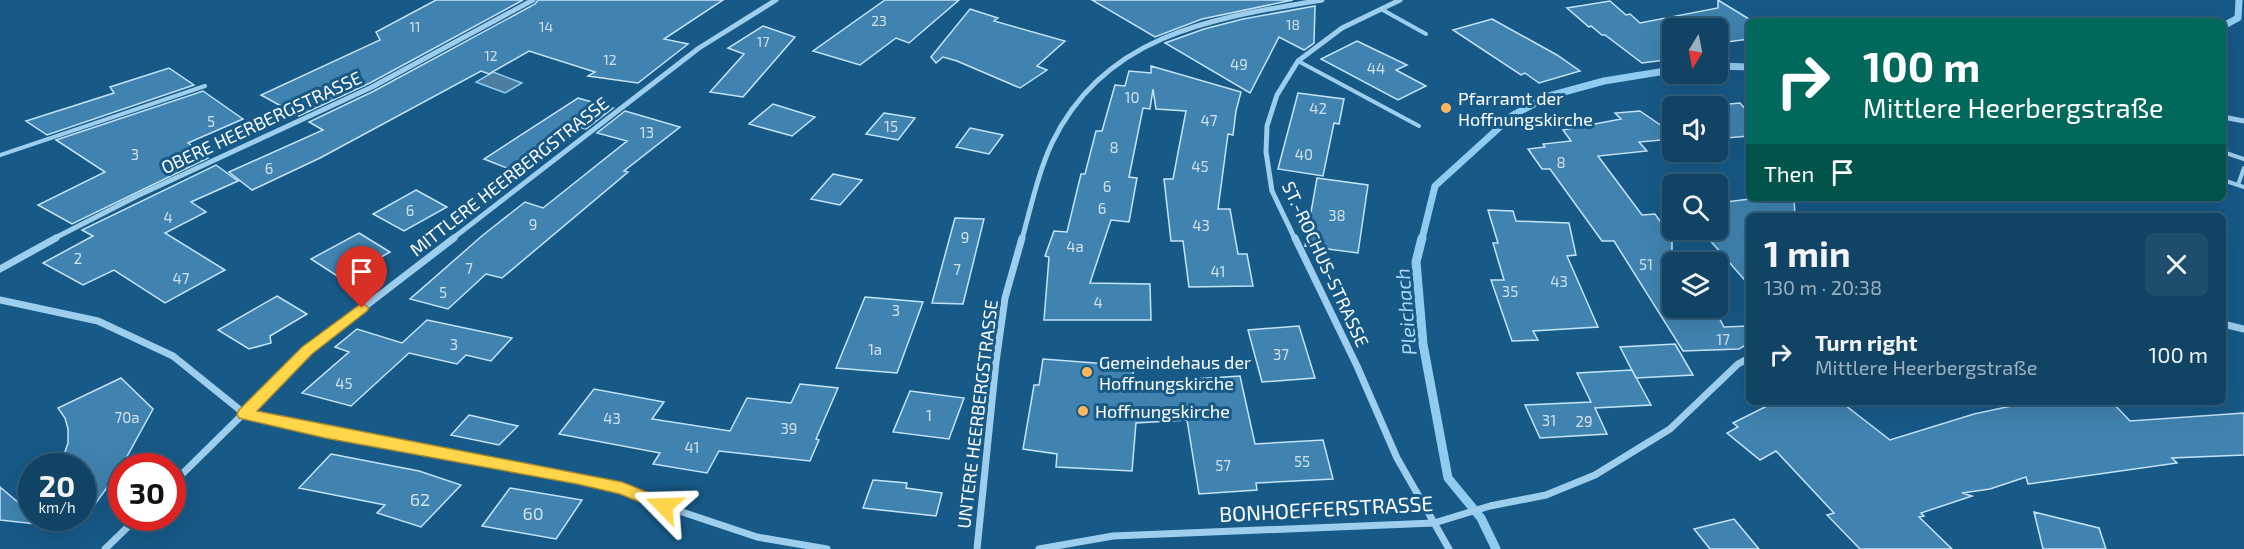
<!DOCTYPE html>
<meta charset="utf-8">
<style>
:root{--surface:#114365;--page:#1e4e6e;--text:#f1f3f6;--muted:#9cb0bf;--line:#305c79}
body{margin:0;font-family:"Exo 2",sans-serif;background:var(--page);color:var(--text);height:100vh;display:flex;flex-direction:column;font-size:22px;white-space:nowrap}
*{box-sizing:border-box;margin:0}
p{font-size:20px;color:var(--muted)}
.icon{flex:none;width:33px;height:33px;fill:none;stroke:currentColor;stroke-width:2;stroke-linecap:round;stroke-linejoin:round}
.map{position:relative;flex:1;overflow:hidden}
.sheet{position:absolute;left:1746px;top:213px;width:480px;height:192px;display:flex;flex-direction:column;background:var(--surface);border-radius:9px;box-shadow:0 6px 24px #0002,0 0 0 2px var(--line)}
.sheet>*{flex:none}
.banner{position:absolute;left:1746px;top:18px;width:480px;height:183px;border-radius:9px;box-shadow:0 6px 24px #0002,0 0 0 2px var(--line);background:#00695c;color:#fff;overflow:hidden}
.needle{width:39px;rotate:190deg}
.buttons{position:absolute;left:1662px;top:18px;display:grid;gap:12px}
.buttons a{display:grid;place-items:center;width:66px;height:66px;border-radius:9px;background:var(--surface);box-shadow:0 6px 24px #0002,0 0 0 2px var(--line);font-size:30px}
.speed{position:absolute;left:18px;top:453px;display:flex;gap:12px;font-size:30px;font-weight:700;text-align:center}
.speed>*{display:grid;place-content:center;width:78px;height:78px;border-radius:50%;background:var(--surface);box-shadow:0 6px 24px #0002,0 0 0 2px var(--line);line-height:1}
.speed small{font-size:15px;font-weight:400}
.speed .limit{border:9px solid #d22;background:#fff;color:#111}
.pin{position:absolute;display:grid;place-items:center;width:51px;height:51px;color:#fff;margin:-62px -26px;border-radius:50% 50% 50% 0;rotate:-45deg;box-shadow:0 0 6px #0007}
.pin .icon{rotate:45deg}
.me{position:absolute;width:66px;margin:-33px;rotate:292deg;stroke-linejoin:round;filter:drop-shadow(0 0 4px #0008)}
.turn{display:flex;align-items:center;gap:21px;height:126px;padding:0 18px;font-size:27px}
.turn .icon{width:78px;height:78px;stroke-width:2.5}
.turn b{display:block;font-size:42px;line-height:51px}
.then{display:flex;align-items:center;height:57px;padding:0 18px;background:#0003;gap:12px;font-size:22px}
.round{display:grid;place-items:center;flex:none;width:63px;height:63px;border-radius:9px;background:var(--page)}
.headline{display:flex;align-items:center;justify-content:space-between;height:102px;padding:0 18px}
h1{font-size:36px;font-weight:700;line-height:45px}
ul{padding:0;list-style:none}
li{display:flex;align-items:center;gap:18px;height:78px;padding:0 18px}
li div{flex:1}
li b{display:block;font-size:22px}
li em{font-style:normal}
.map>svg:first-child{display:block}
.water{fill:#4e7e9f;stroke:#90cbf0;stroke-width:1.5}
.lines{fill:none;stroke-linecap:round;stroke-linejoin:round}
.stream-far1{stroke:#90cbf0;stroke-width:7}
.stream{stroke:#90cbf0;stroke-width:9}
.building{fill:#4083b0;stroke:#c3e4fa;stroke-width:1.5}
.lane{stroke:#9eceed;stroke-width:4}
.street-far1{stroke:#9eceed;stroke-width:5}
.street{stroke:#9eceed;stroke-width:7}
.route{fill:#ffd54a;stroke:#a68a30;stroke-width:1.5}
.poi-dot{fill:#ffb65a;stroke:#175987;stroke-width:2}
.labels{text-anchor:middle;dominant-baseline:central;stroke-width:6;stroke-linejoin:round;paint-order:stroke}
.far-number-label{font-size:14px;fill:#cfe0eb}
.number-label{font-size:15px;fill:#cfe0eb}
.poi-label{font-size:18px;fill:#fff;stroke:#175987;text-anchor:start}
.street-label{font-size:18px;fill:#fff;stroke:#175987}
.near-number-label{font-size:18px;fill:#cfe0eb}
.water-label{font-size:20px;font-style:italic;fill:#a9d7f5;stroke:#175987}
.near-street-label{font-size:21px;fill:#fff;stroke:#175987}
</style>
<div class="map">
<svg width="2244" height="549" viewBox="0 0 2244 549">
<rect width="100%" height="100%" fill="#175987"/>
<!-- water -->
<path class="water" d="M493 72 522 83 505 93 476 82Z"/>
<g class="lines">
<!-- stream-far1 -->
<path class="stream-far1" d="M2223 26 2238 18 2239 0
M1718 66 1749 67
M1422 239 1435 186 1513 115 1549 96 1604 81 1672 70"/>
<!-- stream -->
<path class="stream" d="M1422 238 1416 262 1423 344 1448 478 1481 518 1496 549"/>
</g>
<!-- building -->
<path class="building" d="M436 0H523L370 83 299 116 261 95 380 40 376 32Z
M538 0H723L664 39 688 44 638 83 588 76 595 72 529 51 489 74 481 71 320 158 252 190 229 172 323 130 309 122 374 91 535 4Z
M885 0H959L909 43 896 38 860 65 813 51Z
M1092 0H1293L1202 19 1155 37Z
M1718 0 1749 19V39L1727 42 1718 35V28H1672V59L1642 63 1605 35H1602L1591 26 1589 27 1567 8 1610 1 1626 15 1630 14 1640 23 1718 8Z
M1315 6 1314 43 1304 50 1279 37 1250 93 1165 43 1204 29 1243 19Z
M970 9 998 18 994 21 1065 41 1037 66 1047 70 1020 88 957 61 943 57 936 63 931 57Z
M1492 19 1557 55 1580 71 1539 83 1525 73 1521 75 1453 30Z
M763 26 795 37 743 97 710 92 744 54 728 48Z
M1357 41 1407 65 1396 70 1426 86 1398 100 1321 59Z
M1151 66 1241 92 1236 111 1233 135 1228 134 1218 209H1230L1238 254H1247L1253 286 1189 287 1183 241H1171L1164 179H1173L1186 111 1156 109 1153 89 1150 109 1143 108 1129 177 1137 178 1129 222 1111 220 1090 283 1150 284 1151 320H1044L1049 257 1045 256 1054 231 1067 232 1081 174H1085L1096 131H1102L1115 85 1125 86 1129 71 1151 73Z
M169 68 194 85 47 135 26 121 114 93 110 87Z
M203 91 243 119 188 143 208 158 72 224 38 205 105 172 56 140Z
M1298 93 1344 99 1339 124 1334 123 1323 176 1278 169Z
M578 98 613 108 586 129 578 127 512 170 484 159Z
M1740 103 1749 113V136L1726 138 1718 131V105Z
M773 104 815 117 792 136 749 124Z
M625 111 680 127 624 171 628 172 502 278 486 274 448 309 410 299 483 235 525 202 543 208 627 141 597 133Z
M1640 111 1672 133V139L1639 142 1647 151 1598 156 1642 215 1655 214 1672 238V310L1717 314 1724 327 1749 326V343L1739 349 1683 351 1614 241H1602L1550 169H1542L1528 149 1545 147 1543 144 1571 141 1563 130 1621 119 1615 113Z
M884 113 915 118 898 140 866 134Z
M970 128 1003 135 989 154 956 147Z
M216 165 238 181 191 202 206 212 165 233 225 270 165 303 114 270 83 285 43 263 93 236 82 230Z
M833 174 862 180 840 205 811 199Z
M1317 178 1368 185 1358 253 1305 246Z
M416 190 447 207 404 231 373 214Z
M1758 198H1794L1795 216H1749V285L1701 230H1718V203Z
M1488 210 1513 211 1516 221 1569 223 1576 255 1567 256 1598 327 1533 331 1538 340 1512 341 1491 280H1504L1493 243H1498Z
M955 218 984 219 963 304 932 303Z
M359 233 390 252 342 279 311 259Z
M277 296 307 314 270 336 271 343 249 349 218 330Z
M865 297 923 302 897 373 836 368Z
M427 320 512 338 491 361 466 355 457 364 409 353 351 406 302 393 349 352 335 347 357 329 402 343Z
M1299 326 1315 378 1262 382 1248 330Z
M1675 344 1693 375 1636 378 1620 347Z
M1043 359 1134 366 1132 383 1240 376 1255 444 1323 440 1333 479 1256 483 1257 490 1199 494 1187 420 1136 423 1132 471 1056 467 1057 454 1023 449 1034 385H1039Z
M1632 370 1651 405 1595 408 1607 434 1540 438 1525 405 1591 402 1577 373Z
M121 378 153 409 119 471 82 522V466H60L68 443V429L65 418 58 408Z
M800 384 838 388 816 439 819 440 810 461 719 451 707 473 653 464 660 453 559 434 594 389 664 402 652 419 730 431 747 398 791 403Z
M910 391 964 398 949 439 893 432Z
M1775 402H1841L1890 440 1974 414 2030 402H2112L2130 421 2244 413V455L2172 458 2177 463 2028 484 2026 477 1990 489 1962 493 1972 496 1921 513 1924 516 1919 517 1952 549H1860L1827 515 1834 513 1776 451 1760 460 1727 433 1738 427 1733 423Z
M469 415 518 426 499 445 451 435Z
M331 454 419 471 461 485 421 527 377 513 385 505 299 488Z
M873 480 907 483 906 488 942 493 936 516 863 508Z
M0 487 32 514V518H36L45 525 0 520Z
M510 488 582 500 556 539 482 526Z
M2034 512 2099 528 2106 549H2043Z
M1734 519 1759 549H1710L1694 529Z"/>
<g class="lines">
<!-- lane -->
<path class="lane" d="M1381 9 1426 34
M1298 61 1419 126
M2223 152 2244 159
M0 155 205 86
M2223 180 2244 187
M2238 185 2244 168"/>
<!-- street-far1 -->
<path class="street-far1" d="M2223 117 2244 121
M53 239 137 196 372 87 533 0
M452 239 699 48 776 0
M1022 239C1031 207 1038 173 1052 143 1105 33 1214 18 1322 0
M1295 239 1272 191 1266 152 1267 126 1277 95 1298 61 1342 28 1400 0"/>
<!-- street -->
<path class="street" d="M1295 238 1357 366 1397 458 1449 549
M0 269 56 238
M0 300 98 321 173 356 245 414 325 432 444 452 622 488 664 506 757 537 827 549
M2223 324 2244 329
M172 484 307 351 454 238
M105 549 137 518
M977 549 996 362 1005 298 1022 238
M1039 549 1113 536 1434 523 1490 506 1546 495 1595 475 1670 429 1738 364 1749 358"/>
</g>
<!-- route -->
<path class="route" d="M362 303 369 308 367 311 312 354 257 411 622 482 670 501 673 506 670 510 664 512 620 494 577 484 325 438 239 418 237 414 239 410 302 347Z"/>
<!-- markers -->
<g class="poi-dot">
<circle cx="1446" cy="108" r="6"/>
<circle cx="1087" cy="372" r="6"/>
<circle cx="1083" cy="411" r="6"/>
</g>
<g class="labels">
<!-- far-number labels -->
<g class="far-number-label">
<text x="879" y="20">23</text>
<text x="1293" y="24">18</text>
<text x="415" y="26">11</text>
<text x="546" y="26">14</text>
<text x="763" y="41">17</text>
<text x="491" y="55">12</text>
<text x="610" y="59">12</text>
</g>
<!-- number labels -->
<g class="number-label">
<text x="1239" y="64">49</text>
<text x="1376" y="68">44</text>
<text x="1132" y="97">10</text>
<text x="1318" y="108">42</text>
<text x="1209" y="120">47</text>
<text x="211" y="121">5</text>
<text x="891" y="126">15</text>
<text x="647" y="132">13</text>
<text x="1114" y="147">8</text>
<text x="135" y="154">3</text>
<text x="1304" y="154">40</text>
<text x="1561" y="162">8</text>
<text x="1200" y="166">45</text>
<text x="269" y="168">6</text>
<text x="1107" y="186">6</text>
<text x="1102" y="208">6</text>
<text x="410" y="210">6</text>
<text x="1337" y="215">38</text>
<text x="168" y="217">4</text>
<text x="533" y="224">9</text>
<text x="1201" y="225">43</text>
<text x="965" y="237">9</text>
<text x="1075" y="246">4a</text>
<text x="78" y="258">2</text>
<text x="1646" y="264">51</text>
<text x="469" y="268">7</text>
<text x="957" y="269">7</text>
<text x="1218" y="271">41</text>
<text x="181" y="278">47</text>
<text x="1559" y="281">43</text>
<text x="1510" y="291">35</text>
<text x="443" y="292">5</text>
<text x="1098" y="302">4</text>
<text x="896" y="310">3</text>
<text x="1723" y="339">17</text>
<text x="454" y="344">3</text>
<text x="875" y="349">1a</text>
<text x="1281" y="354">37</text>
<text x="344" y="383">45</text>
<text x="929" y="415">1</text>
<text x="127" y="417">70a</text>
<text x="612" y="418">43</text>
<text x="1549" y="420">31</text>
<text x="1584" y="421">29</text>
<text x="789" y="428">39</text>
<text x="692" y="447">41</text>
<text x="1302" y="461">55</text>
<text x="1223" y="465">57</text>
</g>
<!-- poi labels -->
<g class="poi-label">
<text x="1458" y="98">Pfarramt der<tspan x="1458" dy="21">Hoffnungskirche</tspan></text>
<text x="1099" y="362">Gemeindehaus der<tspan x="1099" dy="21">Hoffnungskirche</tspan></text>
<text x="1095" y="411">Hoffnungskirche</text>
</g>
<!-- street labels -->
<g class="street-label">
<text transform="translate(261 122) rotate(-25)">OBERE HEERBERGSTRASSE</text>
<text transform="translate(509 176) rotate(-38)">MITTLERE HEERBERGSTRASSE</text>
<text transform="translate(1326 264) rotate(65)">ST.-ROCHUS-STRASSE</text>
<text transform="translate(977 414) rotate(-83)">UNTERE HEERBERGSTRASSE</text>
</g>
<!-- near-number labels -->
<g class="near-number-label">
<text x="420" y="499">62</text>
<text x="533" y="513">60</text>
</g>
<!-- water labels -->
<g class="water-label">
<text transform="translate(1405 312) rotate(-95)">Pleichach</text>
</g>
<!-- near-street labels -->
<g class="near-street-label">
<text transform="translate(1326 508) rotate(-3)">BONHOEFFERSTRASSE</text>
</g>
</g>
</svg>
<div class="buttons">
<a><svg class="needle" viewBox="-14 -14 28 28"><path d="M0-13l5 13h-10z" fill="#e53935"/><path d="M0 13l5-13h-10z" fill="#9cb0bf"/></svg></a>
<a><svg class="icon" aria-label="sound" viewBox="0 0 24 24"><path d="M4 9h4l5-4v14l-5-4H4zM17 9q2 3 0 6"/></svg></a>
<a><svg class="icon" aria-label="search" viewBox="0 0 24 24"><circle cx="10" cy="10" r="6"/><path d="M15 15l6 6"/></svg></a>
<a><svg class="icon" aria-label="layers" viewBox="0 0 24 24"><path d="M12 4l9 5-9 5-9-5zM3 14l9 5 9-5"/></svg></a>
</div>
<div class="speed"><div>20<small>km/h</small></div><div class="limit">30</div></div>
<div class="pin" style="left:362px;top:308px;background:#d93025"><svg class="icon" aria-label="arrive" viewBox="0 0 24 24"><path d="M6 21V4h12l-3 4 3 4H6"/></svg></div>
<svg class="me" style="left:664px;top:506px" viewBox="-20 -20 40 40"><path d="M0-17L14 15 0 8-14 15z" fill="#ffd54a" stroke="#fff" stroke-width="4"/></svg>
<div class="banner">
<div class="turn"><svg class="icon" aria-label="right" viewBox="0 0 24 24"><path d="M7 20v-9h11M14 6l5 5-5 5"/></svg><div><b>100 m</b>Mittlere Heerbergstraße</div></div>
<div class="then">Then<svg class="icon" aria-label="arrive" viewBox="0 0 24 24"><path d="M6 21V4h12l-3 4 3 4H6"/></svg></div>
</div>
<section class="sheet">
<div class="headline"><div><h1>1 min</h1><p>130 m · 20:38</p></div><a class="round"><svg class="icon" aria-label="close" viewBox="0 0 24 24"><path d="M6 6l12 12M18 6L6 18"/></svg></a></div>
<ul>
<li><svg class="icon" aria-label="right" viewBox="0 0 24 24"><path d="M7 20v-9h11M14 6l5 5-5 5"/></svg><div><b>Turn right</b><p>Mittlere Heerbergstraße</p></div><em>100 m</em></li>
</ul>
</section>
</div>
